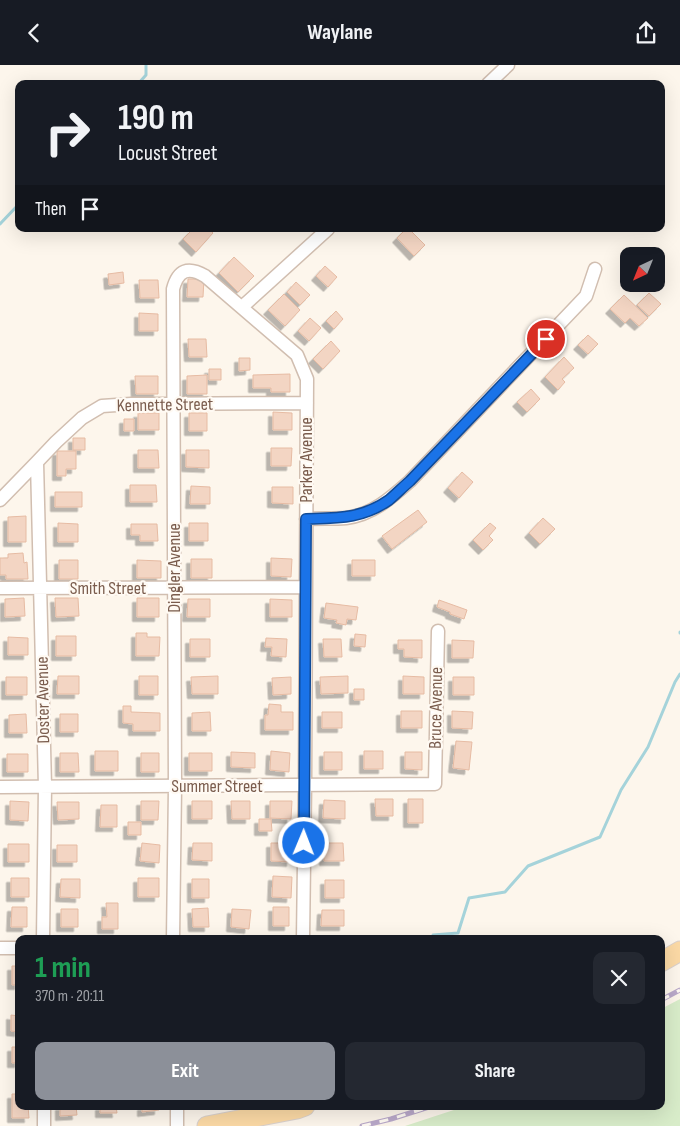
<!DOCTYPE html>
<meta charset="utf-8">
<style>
:root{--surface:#171b24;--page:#242831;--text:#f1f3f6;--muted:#9ea1a6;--accent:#8c9099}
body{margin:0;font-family:"Sofia Sans Condensed",sans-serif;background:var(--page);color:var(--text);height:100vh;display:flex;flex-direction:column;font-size:19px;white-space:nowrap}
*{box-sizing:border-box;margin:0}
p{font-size:16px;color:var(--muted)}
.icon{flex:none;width:28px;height:28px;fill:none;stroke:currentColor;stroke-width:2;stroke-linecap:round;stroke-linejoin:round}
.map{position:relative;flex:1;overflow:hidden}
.side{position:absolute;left:15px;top:870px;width:650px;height:175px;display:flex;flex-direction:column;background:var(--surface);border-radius:10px;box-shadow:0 5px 20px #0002}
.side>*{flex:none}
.hud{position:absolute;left:15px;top:15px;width:650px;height:152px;border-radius:10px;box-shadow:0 5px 20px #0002;background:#171b24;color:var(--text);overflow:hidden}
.needle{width:32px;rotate:223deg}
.buttons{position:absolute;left:620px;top:182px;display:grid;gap:10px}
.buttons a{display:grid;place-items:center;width:45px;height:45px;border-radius:10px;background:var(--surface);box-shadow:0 5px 20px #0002;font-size:25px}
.pin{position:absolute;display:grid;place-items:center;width:42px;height:42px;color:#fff;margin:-21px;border:2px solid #fff;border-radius:50%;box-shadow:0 1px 5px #0007}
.me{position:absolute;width:55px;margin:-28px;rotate:1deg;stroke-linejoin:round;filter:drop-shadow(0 0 4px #0008)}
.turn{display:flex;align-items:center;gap:18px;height:105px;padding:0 20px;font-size:22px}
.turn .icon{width:65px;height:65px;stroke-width:2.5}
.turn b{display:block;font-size:35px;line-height:42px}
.then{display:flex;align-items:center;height:48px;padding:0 20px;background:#0003;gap:10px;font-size:19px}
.round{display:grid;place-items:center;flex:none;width:52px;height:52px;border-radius:10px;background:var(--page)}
.overview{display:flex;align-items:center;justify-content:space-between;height:85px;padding:0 20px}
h1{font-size:30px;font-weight:700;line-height:38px;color:#1e9e55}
.cta{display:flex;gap:10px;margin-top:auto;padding:10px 20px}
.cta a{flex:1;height:58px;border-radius:10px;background:var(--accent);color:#fff;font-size:20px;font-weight:700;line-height:58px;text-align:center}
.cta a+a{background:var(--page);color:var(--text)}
header{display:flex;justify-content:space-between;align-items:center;height:65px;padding:0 20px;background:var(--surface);font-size:22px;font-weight:700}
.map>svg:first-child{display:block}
.green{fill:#d8ecc9}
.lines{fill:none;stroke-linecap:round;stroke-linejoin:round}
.stream{stroke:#a5d3da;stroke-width:3}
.building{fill:#f3d5c3;stroke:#e6bba3;filter:url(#shadow)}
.minor-casing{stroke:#d1beb0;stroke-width:15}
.primary-casing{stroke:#dad1cd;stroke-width:21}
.minor{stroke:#fff;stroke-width:12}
.primary{stroke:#fbd9a5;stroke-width:19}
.rail-casing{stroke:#b9a8c9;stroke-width:5}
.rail{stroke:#fffaf3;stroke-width:3;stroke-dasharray:9;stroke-linecap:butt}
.route-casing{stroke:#114b97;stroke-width:12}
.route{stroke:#1a73e8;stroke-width:9}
.labels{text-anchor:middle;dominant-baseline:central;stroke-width:4.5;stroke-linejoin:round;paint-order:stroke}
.street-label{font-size:18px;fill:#7a5c4d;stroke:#fffaf3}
</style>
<header><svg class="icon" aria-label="back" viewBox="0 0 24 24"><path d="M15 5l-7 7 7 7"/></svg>Waylane<svg class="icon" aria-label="share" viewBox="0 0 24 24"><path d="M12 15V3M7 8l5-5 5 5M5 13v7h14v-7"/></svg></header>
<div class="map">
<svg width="680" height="1061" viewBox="0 0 680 1061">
<defs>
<filter id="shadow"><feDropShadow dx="-4.5" dy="4.5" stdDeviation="0" flood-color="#0004"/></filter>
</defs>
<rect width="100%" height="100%" fill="#fdf6ec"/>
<!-- green -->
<path class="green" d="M680 934V1061H405L466 1041H661V944Z"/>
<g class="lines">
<!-- stream -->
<path class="stream" d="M138 19 146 10V0
M0 159 19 139
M680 567V568
M432 874 433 870 458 868 469 833 505 827 528 801 600 772 621 725 648 682 675 617 680 609"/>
</g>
<!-- building -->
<path class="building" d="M193 164 194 165 196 164H209L213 168 196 187 183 174Z
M406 164H409L425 180 414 191 397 173Z
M234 192 254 211 238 227 219 208Z
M325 201 337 212 328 222 316 211Z
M123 207 124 218 109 220 108 209Z
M188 214H204L203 232H187Z
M139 215H158L159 233H140Z
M296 217 310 230 300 240 287 227Z
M649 228 661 239 649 251 637 240Z
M284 229 300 245 285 261 268 245Z
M624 230 648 253 639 261 630 253 625 258 610 244Z
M336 246 343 254 334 264 326 256Z
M139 248 158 249V266H139Z
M310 253 321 263 309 276 298 266Z
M588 270 598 279 588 289 578 280Z
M188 274H206L207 292H189Z
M331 276 340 286 323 304 313 294Z
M564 292 574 303 562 314 565 317 558 325 545 312Z
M239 293H250V305L239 306Z
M209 304H221V315H209Z
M290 309V327H271V323H253V310Z
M207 310V329H187V311Z
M135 311H158V329H136Z
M531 324 540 334 527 347 517 337Z
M273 347 292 348V365H273Z
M138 348H159V365H138Z
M189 348H207V366H189Z
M124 354H134V366H124Z
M73 373H85V385H73Z
M271 383H292L291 401H271Z
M138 385H158L159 403H138Z
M186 385H209V403L186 402Z
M57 386H76V404H66V411H57Z
M462 407 473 417 459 433 448 423Z
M130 420H156L157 437H130Z
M191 421 210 422V439H190Z
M272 422H293V439L272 438Z
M55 427H82V442H55Z
M418 445 427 457 392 484 382 471Z
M26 451V477H8V452Z
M543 453 555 464 540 479 529 468Z
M58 458 78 459V477H58Z
M189 458H208V476H189Z
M490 458 496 463 489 471 493 475 483 485 473 475Z
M131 459H157L158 476H140V470H131Z
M23 488 24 498 27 497 28 514H6V510H0V493H8V489Z
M271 493 292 494 291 512 271 511Z
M191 494H212V513H191Z
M59 495H78V514H59Z
M137 495 161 496V513H137Z
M352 495H375V511H352Z
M24 533 25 551 5 552V534Z
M55 533H78L79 551 56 552Z
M137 533H159V552H137Z
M188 534H210V552H187Z
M270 534 292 535V552H270Z
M439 535 467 545 464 554 450 549V547L437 542Z
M326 538 358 542 356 555 347 554 346 560 336 558 337 555 324 553Z
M136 568H147V572H160L159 591H136Z
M355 569 366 570 365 582 354 581Z
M56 571H76V591H56Z
M8 572 28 573V590H8Z
M266 573 287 574 286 592 271 591 272 582H265Z
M190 574H210V592H190Z
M323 574H341L342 592H324Z
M398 575H422V593L404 592V584H398Z
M452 575 474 576 473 593H452Z
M58 611H79V629H57Z
M139 611H158V630H139Z
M218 611V629H192L191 612Z
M348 611V628L321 629 320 612Z
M403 611 424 612V629H403Z
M6 612H27V630H6Z
M291 612V629L273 630 272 613Z
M453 612H474V630H453Z
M354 624H364V635H354Z
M269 639 281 640V647H293V665H265V650H268Z
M123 641H131V647L160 648V666H133V659L123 658Z
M401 646H422V663H401Z
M452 646 473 647 472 664 452 663Z
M210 647 211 666H192V648Z
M322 647H342V663H322Z
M26 649 27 668H9V650Z
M60 649H78V667H60Z
M456 676 472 677 469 705 453 703Z
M95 686H118V706H95Z
M271 686 290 688 289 707 270 705Z
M364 686H383V704H364Z
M231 687 255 688V703L231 702Z
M324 687H342V705H324Z
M405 687H422V705L405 704Z
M60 688H78L79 707H60Z
M141 688H159V707H141Z
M189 688H212V706H189Z
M7 689H28V707H7Z
M375 734H393V751H376Z
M408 734H423V758H408Z
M324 735 345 736V754L323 753Z
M10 736 29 737 28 756 10 755Z
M141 736H159L158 755H141Z
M192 736H212V754H192Z
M231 736H250V754H232Z
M270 736H292L291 754 270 753Z
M57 737H79V754L58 755Z
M101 740H117V762H100Z
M259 754H271L272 766H259Z
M128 757H141V770H128Z
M142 778 160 780 159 798 140 796Z
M193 778H212V796L192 795Z
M271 778H291V797L271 796Z
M324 778H343L344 796H324Z
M8 779H29V797H8Z
M57 780H77V797H57Z
M273 811 292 812 291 833 272 832Z
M11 813H29V832H11Z
M138 813H159V832H138Z
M61 814H80V833L60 832Z
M192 814H209V833H192Z
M325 815H344V833H325Z
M106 838H118V864H102V852H107Z
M12 842H27V862H11Z
M273 842H289V861H273Z
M208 843 209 862H193L192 844Z
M61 844H78V862H61Z
M232 844 251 845 249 864 231 862Z
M322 845H344V861H321Z
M12 901H19V920H12Z
M11 950 19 951V967L11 966Z
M12 982H19V998H12Z
M12 1029H19V1041H28L29 1053H12Z
M60 1041H76L77 1050 60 1051Z
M100 1041H116L117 1048H100Z
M142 1041H159V1045L142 1047Z"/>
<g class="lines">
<defs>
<path id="minor" d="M488 19 508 0
M242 242 328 164
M37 397 45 722 43 874
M0 435 37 397 56 377 82 353 102 341 131 339 307 338
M306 454C319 453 333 454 346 453 372 450 391 433 410 416L586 231 595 204
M0 523 306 522
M0 722 435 719 438 566
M173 874 175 722 173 224C178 205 188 201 205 211L297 290 307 314 305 720 303 874
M0 883H19
M44 1041V1061
M177 1041V1061"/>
<path id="primary" d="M661 897 680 886
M207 1061 297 1044 305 1041"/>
</defs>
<!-- minor casing -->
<use href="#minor" class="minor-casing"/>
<!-- primary casing -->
<use href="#primary" class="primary-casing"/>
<!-- minor -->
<use href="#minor" class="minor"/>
<!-- primary -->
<use href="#primary" class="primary"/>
<defs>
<path id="rail" d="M661 935 680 925
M362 1061 391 1054 432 1041"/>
</defs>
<!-- rail casing -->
<use href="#rail" class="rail-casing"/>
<!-- rail -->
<use href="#rail" class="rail"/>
</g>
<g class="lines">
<defs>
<path id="route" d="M304 778 306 454C338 453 362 454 389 435 396 429 403 422 410 416L546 274"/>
</defs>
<!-- route casing -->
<use href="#route" class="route-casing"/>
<!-- route -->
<use href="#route" class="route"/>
</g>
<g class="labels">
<!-- street labels -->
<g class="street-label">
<text transform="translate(165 340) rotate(-1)">Kennette Street</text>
<text transform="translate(306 395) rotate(-90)">Parker Avenue</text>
<text transform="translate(174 503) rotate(-90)">Dingler Avenue</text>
<text x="108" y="523">Smith Street</text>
<text transform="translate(43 635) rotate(-91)">Doster Avenue</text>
<text transform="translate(436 643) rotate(-89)">Bruce Avenue</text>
<text x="217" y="721">Summer Street</text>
</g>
</g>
</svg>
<div class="buttons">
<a><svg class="needle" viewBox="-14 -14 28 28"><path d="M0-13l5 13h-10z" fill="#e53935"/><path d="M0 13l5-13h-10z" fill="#9ea1a6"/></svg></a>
</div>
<div class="pin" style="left:546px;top:274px;background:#d93025"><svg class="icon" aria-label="arrive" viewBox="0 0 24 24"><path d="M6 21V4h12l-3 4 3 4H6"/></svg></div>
<svg class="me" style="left:304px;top:778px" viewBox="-20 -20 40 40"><circle r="17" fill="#1a73e8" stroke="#fff" stroke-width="3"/><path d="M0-11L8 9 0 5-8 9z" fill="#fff"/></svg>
<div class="hud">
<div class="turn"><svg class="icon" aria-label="right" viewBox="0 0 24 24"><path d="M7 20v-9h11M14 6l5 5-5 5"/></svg><div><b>190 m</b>Locust Street</div></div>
<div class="then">Then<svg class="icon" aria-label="arrive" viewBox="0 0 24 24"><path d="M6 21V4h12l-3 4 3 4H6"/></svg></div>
</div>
<section class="side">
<div class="overview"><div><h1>1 min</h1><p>370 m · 20:11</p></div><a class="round"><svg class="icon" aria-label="close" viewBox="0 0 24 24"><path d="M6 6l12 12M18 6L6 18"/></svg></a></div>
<div class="cta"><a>Exit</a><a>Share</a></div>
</section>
</div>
